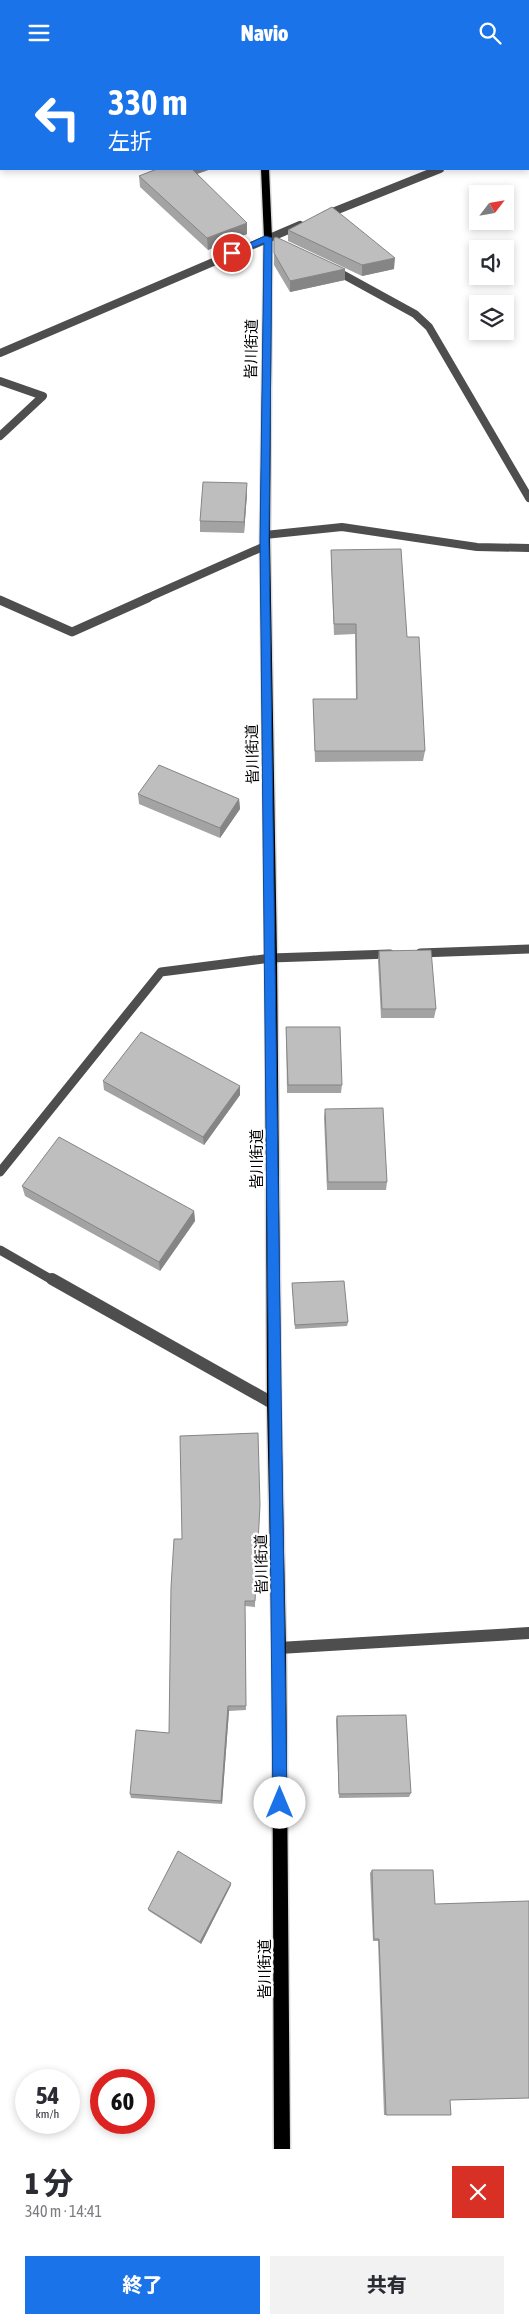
<!DOCTYPE html>
<html lang="ja">
<meta charset="utf-8">
<style>
:root{--surface:#fff;--page:#f2f2f3;--text:#2b2b33;--muted:#7c7c81;--accent:#1a73e8}
body{margin:0;font-family:"Asap Condensed","Noto Sans JP",sans-serif;background:var(--page);color:var(--text);height:100vh;display:flex;flex-direction:column;font-size:19px;white-space:nowrap}
*{box-sizing:border-box;margin:0}
p{font-size:16px;color:var(--muted)}
.icon{flex:none;width:28px;height:28px;fill:none;stroke:currentColor;stroke-width:2;stroke-linecap:round;stroke-linejoin:round}
.map{position:relative;height:2084px;overflow:hidden}
.panel{display:flex;flex-direction:column;background:var(--surface);flex:1}
.panel>*{flex:none}
.top-card{position:absolute;left:0px;top:0px;width:530px;height:105px;box-shadow:0 2px 8px #0003;background:#1a73e8;color:#fff;overflow:hidden}
.needle{width:32px;rotate:59deg}
.controls{position:absolute;left:469px;top:120px;display:grid;gap:10px}
.controls a{display:grid;place-items:center;width:45px;height:45px;border-radius:0px;background:var(--surface);box-shadow:0 2px 8px #0003;font-size:25px}
.speed{position:absolute;left:15px;top:2004px;display:flex;gap:10px;font-size:25px;font-weight:700;text-align:center}
.speed>*{display:grid;place-content:center;width:65px;height:65px;border-radius:50%;background:var(--surface);box-shadow:0 2px 8px #0003;line-height:1}
.speed small{font-size:12px;font-weight:400}
.speed .limit{border:8px solid #d22;background:#fff;color:#111}
.pin{position:absolute;display:grid;place-items:center;width:42px;height:42px;color:#fff;margin:-21px;border:2px solid #fff;border-radius:50%;box-shadow:0 1px 5px #0007}
.me{position:absolute;width:55px;margin:-28px;rotate:0deg;stroke-linejoin:round;filter:drop-shadow(0 0 4px #0008)}
.turn{display:flex;align-items:center;gap:18px;height:105px;padding:0 25px;font-size:22px}
.turn .icon{width:65px;height:65px;stroke-width:2.5}
.turn b{display:block;font-size:35px;line-height:42px}
.round{display:grid;place-items:center;flex:none;width:52px;height:52px;border-radius:0px;background:var(--page)}
.head{display:flex;align-items:center;justify-content:space-between;height:85px;padding:0 25px}
h1{font-size:30px;font-weight:800;line-height:38px}
.primary-button{display:flex;gap:10px;margin-top:auto;padding:10px 25px}
.primary-button a{flex:1;height:58px;border-radius:0px;background:var(--accent);color:#fff;font-size:20px;font-weight:800;line-height:58px;text-align:center}
.primary-button a+a{background:var(--page);color:var(--text)}
header{display:flex;justify-content:space-between;align-items:center;height:65px;padding:0 25px;background:var(--accent);color:#fff;font-size:22px;font-weight:800}
.map>svg:first-child{display:block}
.lines{fill:none;stroke-linecap:round;stroke-linejoin:round}
.primary-casing{stroke:#dbdbdb;stroke-width:3}
.minor-far2{stroke:#4e4e4e;stroke-width:8}
.minor-far1{stroke:#4e4e4e;stroke-width:9}
.minor{stroke:#4e4e4e;stroke-width:12}
.tertiary{stroke:#4e4e4e;stroke-width:8}
.primary{fill:#000;fill-rule:evenodd}
.wall{fill:#a3a3a3}
.shaded-wall{fill:#858585}
.building{fill:#bebebe;stroke:#858585}
.route{fill:#1a73e8;stroke:#114b97}
.labels{text-anchor:middle;dominant-baseline:central;stroke-width:5;stroke-linejoin:round;paint-order:stroke}
.street-label{font-size:15px;fill:#000;stroke:#fff}
</style>
<header><svg class="icon" aria-label="menu" viewBox="0 0 24 24"><path d="M4 6h16M4 12h16M4 18h16"/></svg>Navio<svg class="icon" aria-label="search" viewBox="0 0 24 24"><circle cx="10" cy="10" r="6"/><path d="M15 15l6 6"/></svg></header>
<div class="map">
<svg width="529" height="2084" viewBox="0 0 529 2084">
<rect width="100%" height="100%" fill="#fff"/>
<g class="lines">
<defs>
<path id="primary" d="M257 0H265V1H257Z
M261 104H269L272 173 270 475 277 893 281 1339 286 1583 290 2084H274L272 1583 267 1339 265 893 260 475 264 173Z"/>
</defs>
<!-- primary casing -->
<use href="#primary" class="primary-casing"/>
<!-- minor-far2 -->
<path class="minor-far2" d="M38 1 41 0
M325 150 440 104
M0 288 300 160
M0 316 43 331 0 371
M265 470 342 462 477 482 529 483
M145 534 265 481"/>
<!-- minor-far1 -->
<path class="minor-far1" d="M0 535 72 567 148 533
M420 888 529 884
M0 1107 161 907 271 893 390 889
M0 1185 54 1216"/>
<!-- minor -->
<path class="minor" d="M52 1214 274 1339
M279 1583 529 1568"/>
<!-- tertiary -->
<path class="tertiary" d="M203 0 205 1
M333 204 415 249 429 262 529 433"/>
<!-- primary -->
<use href="#primary" class="primary"/>
</g>
<!-- wall -->
<path class="wall" d="M157 104H211L197 109 247 169 208 185 140 122 139 111Z
M288 165 394 204 362 211 288 176Z
M274 173 345 204V215L290 227 274 200Z
M247 429 244 468 200 467V456Z
M331 485 407 572 425 686 423 696 315 697 313 634H356L355 569 334 570 331 496Z
M138 729 239 734 240 744 220 773 139 739Z
M379 886 436 944 434 953H381L378 896Z
M286 962 342 1020 341 1028H287Z
M103 1016 240 1030 204 1080 104 1025Z
M325 1044 387 1117 386 1125H327L324 1052Z
M22 1121 194 1146 195 1156 160 1206 25 1131Z
M292 1218 348 1257 347 1261 295 1264Z
M258 1368 255 1542 245 1541 246 1645 229 1646 222 1739 131 1733 130 1729 169 1668 182 1474Z
M337 1651 411 1728 409 1732 339 1733 336 1655Z
M372 1805 435 1839 451 2050H384L378 1876H373L370 1808Z
M231 1820 201 1879 149 1846 148 1844Z"/>
<!-- shaded-wall -->
<path class="shaded-wall" d="M188 104H211L188 112Z
M247 158V169L208 185 207 173Z
M395 193 394 204 362 211V200Z
M345 204V215L290 227V216Z
M247 418V429L244 468V457Z
M239 734 240 744 220 773V763Z
M240 1021V1030L204 1080 203 1072Z
M194 1146 195 1156 160 1206 159 1197Z
M228 1641 229 1646 222 1739 221 1736Z
M231 1818V1820L201 1879 200 1877Z"/>
<!-- building -->
<path class="building" d="M65 0H80L81 1H62Z
M157 104H192L247 158 207 173 139 111Z
M332 142 395 193 362 200 288 165Z
M276 172 345 204 290 216 274 188V173Z
M203 417 247 418 244 457 200 456Z
M401 484 407 572H419L425 686H315L313 634H357L356 559H334L331 485Z
M159 700 239 734 220 763 138 729Z
M431 885 436 944H382L379 886Z
M286 962H340L342 1020H288Z
M141 967 240 1021 203 1072 103 1016Z
M383 1043 387 1117H328L325 1044Z
M59 1072 194 1146 159 1197 22 1121Z
M344 1216 348 1257 295 1260 292 1218Z
M258 1368 260 1440 255 1536H245L246 1641H228L221 1736 130 1729 136 1665 169 1668 171 1522 174 1474H182L180 1371Z
M406 1650 411 1728 339 1729 337 1651Z
M178 1786 231 1818 200 1877 148 1844Z
M372 1805H433L435 1839 529 1836V2033L450 2035 451 2050H386L379 1874H374Z"/>
<!-- route -->
<path class="route" d="M265 171 272 173 269 475 287 1738 285 1742 280 1745 275 1742 273 1738 260 475 264 178 235 190 228 188Z"/>
<g class="labels">
<!-- street labels -->
<g class="street-label">
<text transform="translate(251 284) rotate(-89)">皆川街道</text>
<text transform="translate(252 689) rotate(-91)">皆川街道</text>
<text transform="translate(256 1094) rotate(-90)">皆川街道</text>
<text transform="translate(261 1499) rotate(-91)">皆川街道</text>
<text transform="translate(264 1904) rotate(-90)">皆川街道</text>
</g>
</g>
</svg>
<div class="controls">
<a><svg class="needle" viewBox="-14 -14 28 28"><path d="M0-13l5 13h-10z" fill="#e53935"/><path d="M0 13l5-13h-10z" fill="#7c7c81"/></svg></a>
<a><svg class="icon" aria-label="sound" viewBox="0 0 24 24"><path d="M4 9h4l5-4v14l-5-4H4zM17 9q2 3 0 6"/></svg></a>
<a><svg class="icon" aria-label="layers" viewBox="0 0 24 24"><path d="M12 4l9 5-9 5-9-5zM3 14l9 5 9-5"/></svg></a>
</div>
<div class="speed"><div>54<small>km/h</small></div><div class="limit">60</div></div>
<div class="pin" style="left:232px;top:188px;background:#d93025"><svg class="icon" aria-label="arrive" viewBox="0 0 24 24"><path d="M6 21V4h12l-3 4 3 4H6"/></svg></div>
<svg class="me" style="left:280px;top:1738px" viewBox="-20 -20 40 40"><circle r="19" fill="#fff"/><path d="M0-13L10 11 0 6-10 11z" fill="#1a73e8"/></svg>
<div class="top-card">
<div class="turn"><svg class="icon" aria-label="left" viewBox="0 0 24 24"><path d="M17 20v-9H6M10 6l-5 5 5 5"/></svg><div><b>330 m</b>左折</div></div>
</div>
</div>
<section class="panel">
<div class="head"><div><h1>1 分</h1><p>340 m · 14:41</p></div><a class="round" style="background:#d93025;color:#fff"><svg class="icon" aria-label="close" viewBox="0 0 24 24"><path d="M6 6l12 12M18 6L6 18"/></svg></a></div>
<div class="primary-button"><a>終了</a><a>共有</a></div>
</section>
